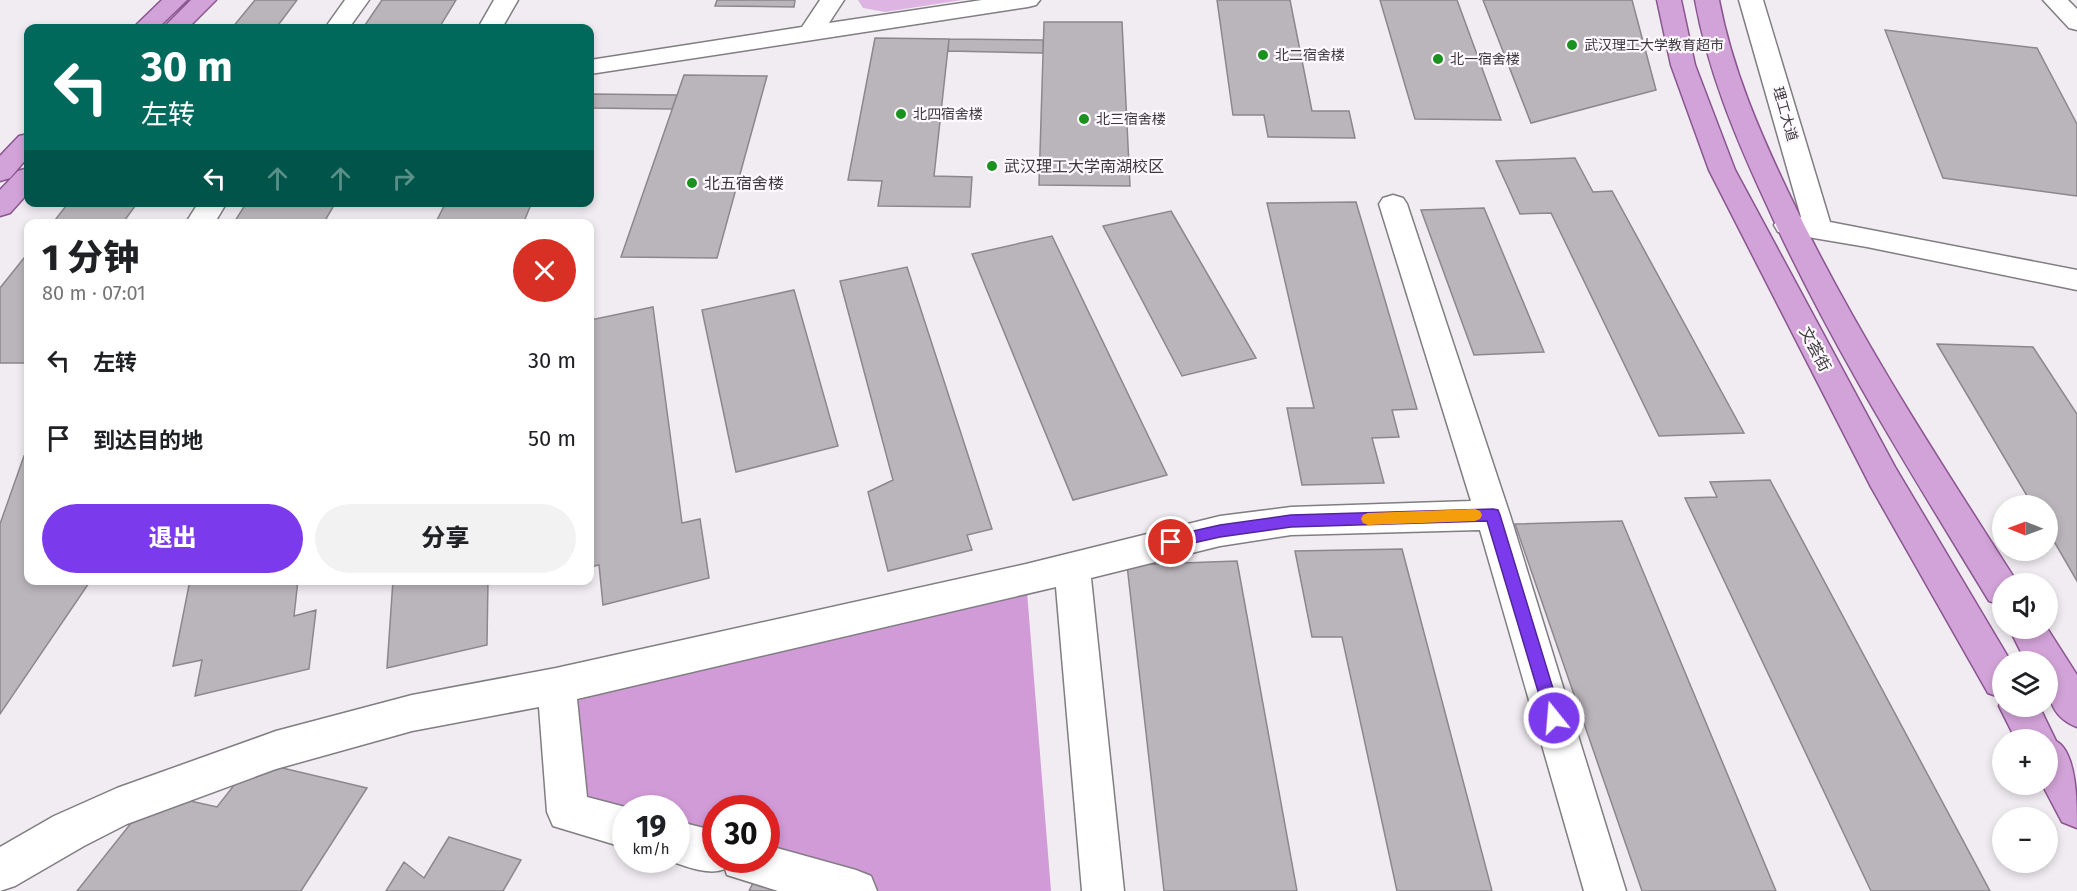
<!DOCTYPE html>
<html lang="zh">
<meta charset="utf-8">
<style>
:root{--surface:#fff;--page:#f2f2f2;--text:#202124;--muted:#757577;--accent:#7c3aed}
body{margin:0;font-family:"Fira Sans","Noto Sans SC",sans-serif;background:var(--page);color:var(--text);height:100vh;display:flex;flex-direction:column;font-size:22px;white-space:nowrap}
*{box-sizing:border-box;margin:0}
p{font-size:20px;color:var(--muted)}
.icon{flex:none;width:33px;height:33px;fill:none;stroke:currentColor;stroke-width:2;stroke-linecap:round;stroke-linejoin:round}
.map{position:relative;flex:1;overflow:hidden}
.details{position:absolute;left:24px;top:219px;width:570px;height:366px;display:flex;flex-direction:column;background:var(--surface);border-radius:12px;box-shadow:0 3px 9px #0003}
.details>*{flex:none}
.hud{position:absolute;left:24px;top:24px;width:570px;height:183px;border-radius:12px;box-shadow:0 3px 9px #0003;background:#00695c;color:#fff;overflow:hidden}
.needle{width:39px;rotate:271deg}
.fabs{position:absolute;left:1992px;top:495px;display:grid;gap:12px}
.fabs a{display:grid;place-items:center;width:66px;height:66px;border-radius:50%;background:var(--surface);box-shadow:0 3px 9px #0003;font-size:30px}
.speed{position:absolute;left:612px;top:795px;display:flex;gap:12px;font-size:30px;font-weight:700;text-align:center}
.speed>*{display:grid;place-content:center;width:78px;height:78px;border-radius:50%;background:var(--surface);box-shadow:0 3px 9px #0003;line-height:1}
.speed small{font-size:15px;font-weight:400}
.speed .limit{border:9px solid #d22;background:#fff;color:#111}
.pin{position:absolute;display:grid;place-items:center;width:51px;height:51px;color:#fff;margin:-26px;border:3px solid #fff;border-radius:50%;box-shadow:0 2px 6px #0007}
.me{position:absolute;width:66px;margin:-33px;rotate:343deg;stroke-linejoin:round;filter:drop-shadow(0 0 4px #0008)}
.turn{display:flex;align-items:center;gap:21px;height:126px;padding:0 18px;font-size:27px}
.turn .icon{width:78px;height:78px;stroke-width:2.5}
.turn b{display:block;font-size:42px;line-height:51px}
.lanes{display:flex;align-items:center;height:57px;padding:0 18px;background:#0003;justify-content:center;gap:30px;direction:ltr}
.lanes .off{opacity:.35}
.round{display:grid;place-items:center;flex:none;width:63px;height:63px;border-radius:32px;background:var(--page)}
.summary{display:flex;align-items:center;justify-content:space-between;height:102px;padding:0 18px}
h1{font-size:36px;font-weight:800;line-height:45px}
.primary-button{display:flex;gap:12px;margin-top:auto;padding:12px 18px}
.primary-button a{flex:1;height:69px;border-radius:36px;background:var(--accent);color:#fff;font-size:24px;font-weight:800;line-height:69px;text-align:center}
.primary-button a+a{background:var(--page);color:var(--text)}
ul{padding:0;list-style:none}
li{display:flex;align-items:center;gap:18px;height:78px;padding:0 18px}
li div{flex:1}
li b{display:block;font-size:22px}
li em{font-style:normal}
.map>svg:first-child{display:block}
.green{fill:#deb5e2}
.forest{fill:#d19bd7}
.building{fill:#bab5ba;stroke:#8c878c;stroke-width:1.5}
.lines{fill:none;stroke-linecap:round;stroke-linejoin:round}
.minor-casing{stroke:#817d82;stroke-width:3}
.major-casing{stroke:#8a5690;stroke-width:3}
.minor{fill:#fff;fill-rule:evenodd}
.major{fill:#d2a3d8;fill-rule:evenodd}
.route{fill:#7c3aed;stroke:#51269a;stroke-width:1.5}
.slow{fill:#f59e0b}
.poi-dot{fill:#1b921f;stroke:#fef9fe;stroke-width:2}
.labels{text-anchor:middle;dominant-baseline:central;stroke-width:4.5;stroke-linejoin:round;paint-order:stroke}
.far-poi-label{font-size:14px;fill:#3b393b;stroke:#fef9fe;text-anchor:start}
.far-street-label{font-size:14px;fill:#3b393b;stroke:#fef9fe}
.poi-label{font-size:16px;fill:#3b393b;stroke:#fef9fe;text-anchor:start}
.street-label{font-size:16px;fill:#3b393b;stroke:#fef9fe}
</style>
<div class="map">
<svg width="2077" height="891" viewBox="0 0 2077 891">
<rect width="100%" height="100%" fill="#f0ecf1"/>
<!-- green -->
<path class="green" d="M858 0H962L885 12 863 8Z"/>
<!-- forest -->
<path class="forest" d="M1026 579 1051 891H856L742 860H766V808H716L715 852 677 842 676 808 568 812 556 686Z"/>
<!-- building -->
<path class="building" d="M255 0H297L276 28H232Z
M382 0H456L439 28H363Z
M717 0H795L794 7 715 6Z
M1217 0H1290L1312 111H1349L1355 138 1268 137 1264 115H1233Z
M1380 0H1457L1501 120 1415 119Z
M1483 0H1632L1656 90 1531 123Z
M1044 22H1122L1130 186 1039 185Z
M1885 30 2037 48 2077 124V196L1943 178Z
M875 38 949 39 934 176 972 177 970 207 878 206 882 181 848 180Z
M949 39 1043 40V53L948 51Z
M684 75 767 76 717 258 621 257Z
M590 94 677 95 672 109 590 108Z
M1575 158 1593 192 1612 191 1744 433 1659 436 1551 213 1520 214 1496 161Z
M69 202H138L122 224H52Z
M247 202H336L323 224H233Z
M446 202H532L523 224H435Z
M1356 202 1417 409 1392 410 1399 437 1372 438 1384 483 1302 485 1287 408H1314L1267 203Z
M1484 208 1544 352 1474 355 1421 210Z
M1171 211 1256 358 1182 376 1103 226Z
M1052 236 1167 475 1073 500 972 254Z
M28 253V363H0V288Z
M907 267 992 529 967 535 972 550 888 571 868 492 893 480 840 281Z
M794 290 838 446 736 472 702 310Z
M653 307 682 523 700 519 709 578 603 605 599 565 590 567V320Z
M1937 344 2033 347 2077 414V581L2048 531V506H2033Z
M28 452V580H91L0 714V524L24 456Z
M1770 480 1990 891H1871L1685 498 1717 497 1710 482Z
M1622 521 1776 891H1642L1515 524Z
M1402 549 1492 891H1397L1342 637H1312L1295 551Z
M1237 561 1297 891H1164L1127 565Z
M190 580H298L294 616 316 610 309 669 195 696 202 660 173 666Z
M393 580H488L487 645 387 668Z
M253 761 367 788 301 891H77L155 793 217 807Z
M449 837 521 860 503 891H386L404 862 424 878Z
M754 881 782 891H749Z"/>
<g class="lines">
<defs>
<path id="minor" d="M345 0H369L349 28H325Z
M494 0H518L502 28H478Z
M820 0H844L829 23 982 0H1040L1036 5 1028 7 590 74V60L802 27Z
M1739 0H1763L1830 222 2077 270V290L1867 247 1778 232 1774 225 1778 218 1788 216 1801 217Z
M2043 0H2068L2077 9V30L2069 28Z
M1393 195 1403 198 1407 204 1510 515 1626 891H1584L1480 530 1291 535 1220 546 1091 578 1124 891H1082L1056 587 577 699 587 797 629 808H626V848L553 826 547 812 539 707 412 731 276 769 127 824 84 846 15 886 0 891V847L54 816 117 788 276 731 412 695 556 668 1026 564 1220 516 1291 507 1471 501 1379 204 1383 198Z
M199 202H227L214 224H185Z
M676 821 716 831V860H766V845L856 870 871 876 877 891H778L727 875 725 869C709 876 684 866 668 860H676Z"/>
<path id="major" d="M162 0H187L158 28H133Z
M191 0H216L188 28H163Z
M1657 0H1681L1695 65 1735 170 1895 467 2011 662H2002V706H2039L2056 741C2077 752 2077 804 2077 828L2062 822 2042 784H2048V740H2016L1999 706 2002 698 1988 693 1871 487 1709 170 1671 65Z
M1695 0H1719C1732 69 1760 133 1790 196 1854 330 1935 454 2015 579L2017 584H2002V605L1989 601C1910 471 1828 341 1765 201 1735 136 1708 71 1695 0Z
M28 134V157L10 178 0 181V156L19 136Z
M28 168V193L10 213 0 216V190L18 171Z
M2009 628H2047L2077 675V727C2046 715 2048 690 2048 662H2026Z"/>
</defs>
<!-- minor casing -->
<use href="#minor" class="minor-casing"/>
<!-- major casing -->
<use href="#major" class="major-casing"/>
<!-- minor -->
<use href="#minor" class="minor"/>
<!-- major -->
<use href="#major" class="major"/>
</g>
<!-- route -->
<path class="route" d="M1493 509 1498 510 1500 515 1562 718 1560 724 1554 726 1549 724 1546 718 1487 521 1291 527 1220 537 1171 548 1166 547 1164 542 1166 538 1171 536 1220 525 1291 515Z"/>
<!-- slow -->
<path class="slow" d="M1475 509 1480 511 1482 515 1480 519 1475 521 1368 525 1363 523 1361 519 1363 515 1368 513Z"/>
<!-- markers -->
<g class="poi-dot">
<circle cx="1572" cy="45" r="6"/>
<circle cx="1263" cy="55" r="6"/>
<circle cx="1438" cy="59" r="6"/>
<circle cx="901" cy="114" r="6"/>
<circle cx="1084" cy="119" r="6"/>
<circle cx="992" cy="166" r="6"/>
<circle cx="692" cy="183" r="6"/>
</g>
<g class="labels">
<!-- far-poi labels -->
<g class="far-poi-label">
<text x="1584" y="45">武汉理工大学教育超市</text>
<text x="1275" y="55">北二宿舍楼</text>
<text x="1450" y="59">北一宿舍楼</text>
<text x="913" y="114">北四宿舍楼</text>
<text x="1096" y="119">北三宿舍楼</text>
</g>
<!-- far-street labels -->
<g class="far-street-label">
<text transform="translate(1785 114) rotate(74)">理工大道</text>
</g>
<!-- poi labels -->
<g class="poi-label">
<text x="1004" y="166">武汉理工大学南湖校区</text>
<text x="704" y="183">北五宿舍楼</text>
</g>
<!-- street labels -->
<g class="street-label">
<text transform="translate(1815 349) rotate(62)">文荟街</text>
</g>
</g>
</svg>
<div class="fabs">
<a><svg class="needle" viewBox="-14 -14 28 28"><path d="M0-13l5 13h-10z" fill="#e53935"/><path d="M0 13l5-13h-10z" fill="#757577"/></svg></a>
<a><svg class="icon" aria-label="sound" viewBox="0 0 24 24"><path d="M4 9h4l5-4v14l-5-4H4zM17 9q2 3 0 6"/></svg></a>
<a><svg class="icon" aria-label="layers" viewBox="0 0 24 24"><path d="M12 4l9 5-9 5-9-5zM3 14l9 5 9-5"/></svg></a>
<a>+</a>
<a>−</a>
</div>
<div class="speed"><div>19<small>km/h</small></div><div class="limit">30</div></div>
<div class="pin" style="left:1171px;top:542px;background:#d93025"><svg class="icon" aria-label="arrive" viewBox="0 0 24 24"><path d="M6 21V4h12l-3 4 3 4H6"/></svg></div>
<svg class="me" style="left:1554px;top:718px" viewBox="-20 -20 40 40"><circle r="17" fill="#7c3aed" stroke="#fff" stroke-width="3"/><path d="M0-11L8 9 0 5-8 9z" fill="#fff"/></svg>
<div class="hud">
<div class="turn"><svg class="icon" aria-label="left" viewBox="0 0 24 24"><path d="M17 20v-9H6M10 6l-5 5 5 5"/></svg><div><b>30 m</b>左转</div></div>
<div class="lanes"><svg class="icon" aria-label="left" viewBox="0 0 24 24"><path d="M17 20v-9H6M10 6l-5 5 5 5"/></svg><svg class="icon off" aria-label="ahead" viewBox="0 0 24 24"><path d="M12 20V5M6 11l6-6 6 6"/></svg><svg class="icon off" aria-label="ahead" viewBox="0 0 24 24"><path d="M12 20V5M6 11l6-6 6 6"/></svg><svg class="icon off" aria-label="right" viewBox="0 0 24 24"><path d="M7 20v-9h11M14 6l5 5-5 5"/></svg></div>
</div>
<section class="details">
<div class="summary"><div><h1>1 分钟</h1><p>80 m · 07:01</p></div><a class="round" style="background:#d93025;color:#fff"><svg class="icon" aria-label="close" viewBox="0 0 24 24"><path d="M6 6l12 12M18 6L6 18"/></svg></a></div>
<ul>
<li><svg class="icon" aria-label="left" viewBox="0 0 24 24"><path d="M17 20v-9H6M10 6l-5 5 5 5"/></svg><div><b>左转</b></div><em>30 m</em></li>
<li><svg class="icon" aria-label="arrive" viewBox="0 0 24 24"><path d="M6 21V4h12l-3 4 3 4H6"/></svg><div><b>到达目的地</b></div><em>50 m</em></li>
</ul>
<div class="primary-button"><a>退出</a><a>分享</a></div>
</section>
</div>
